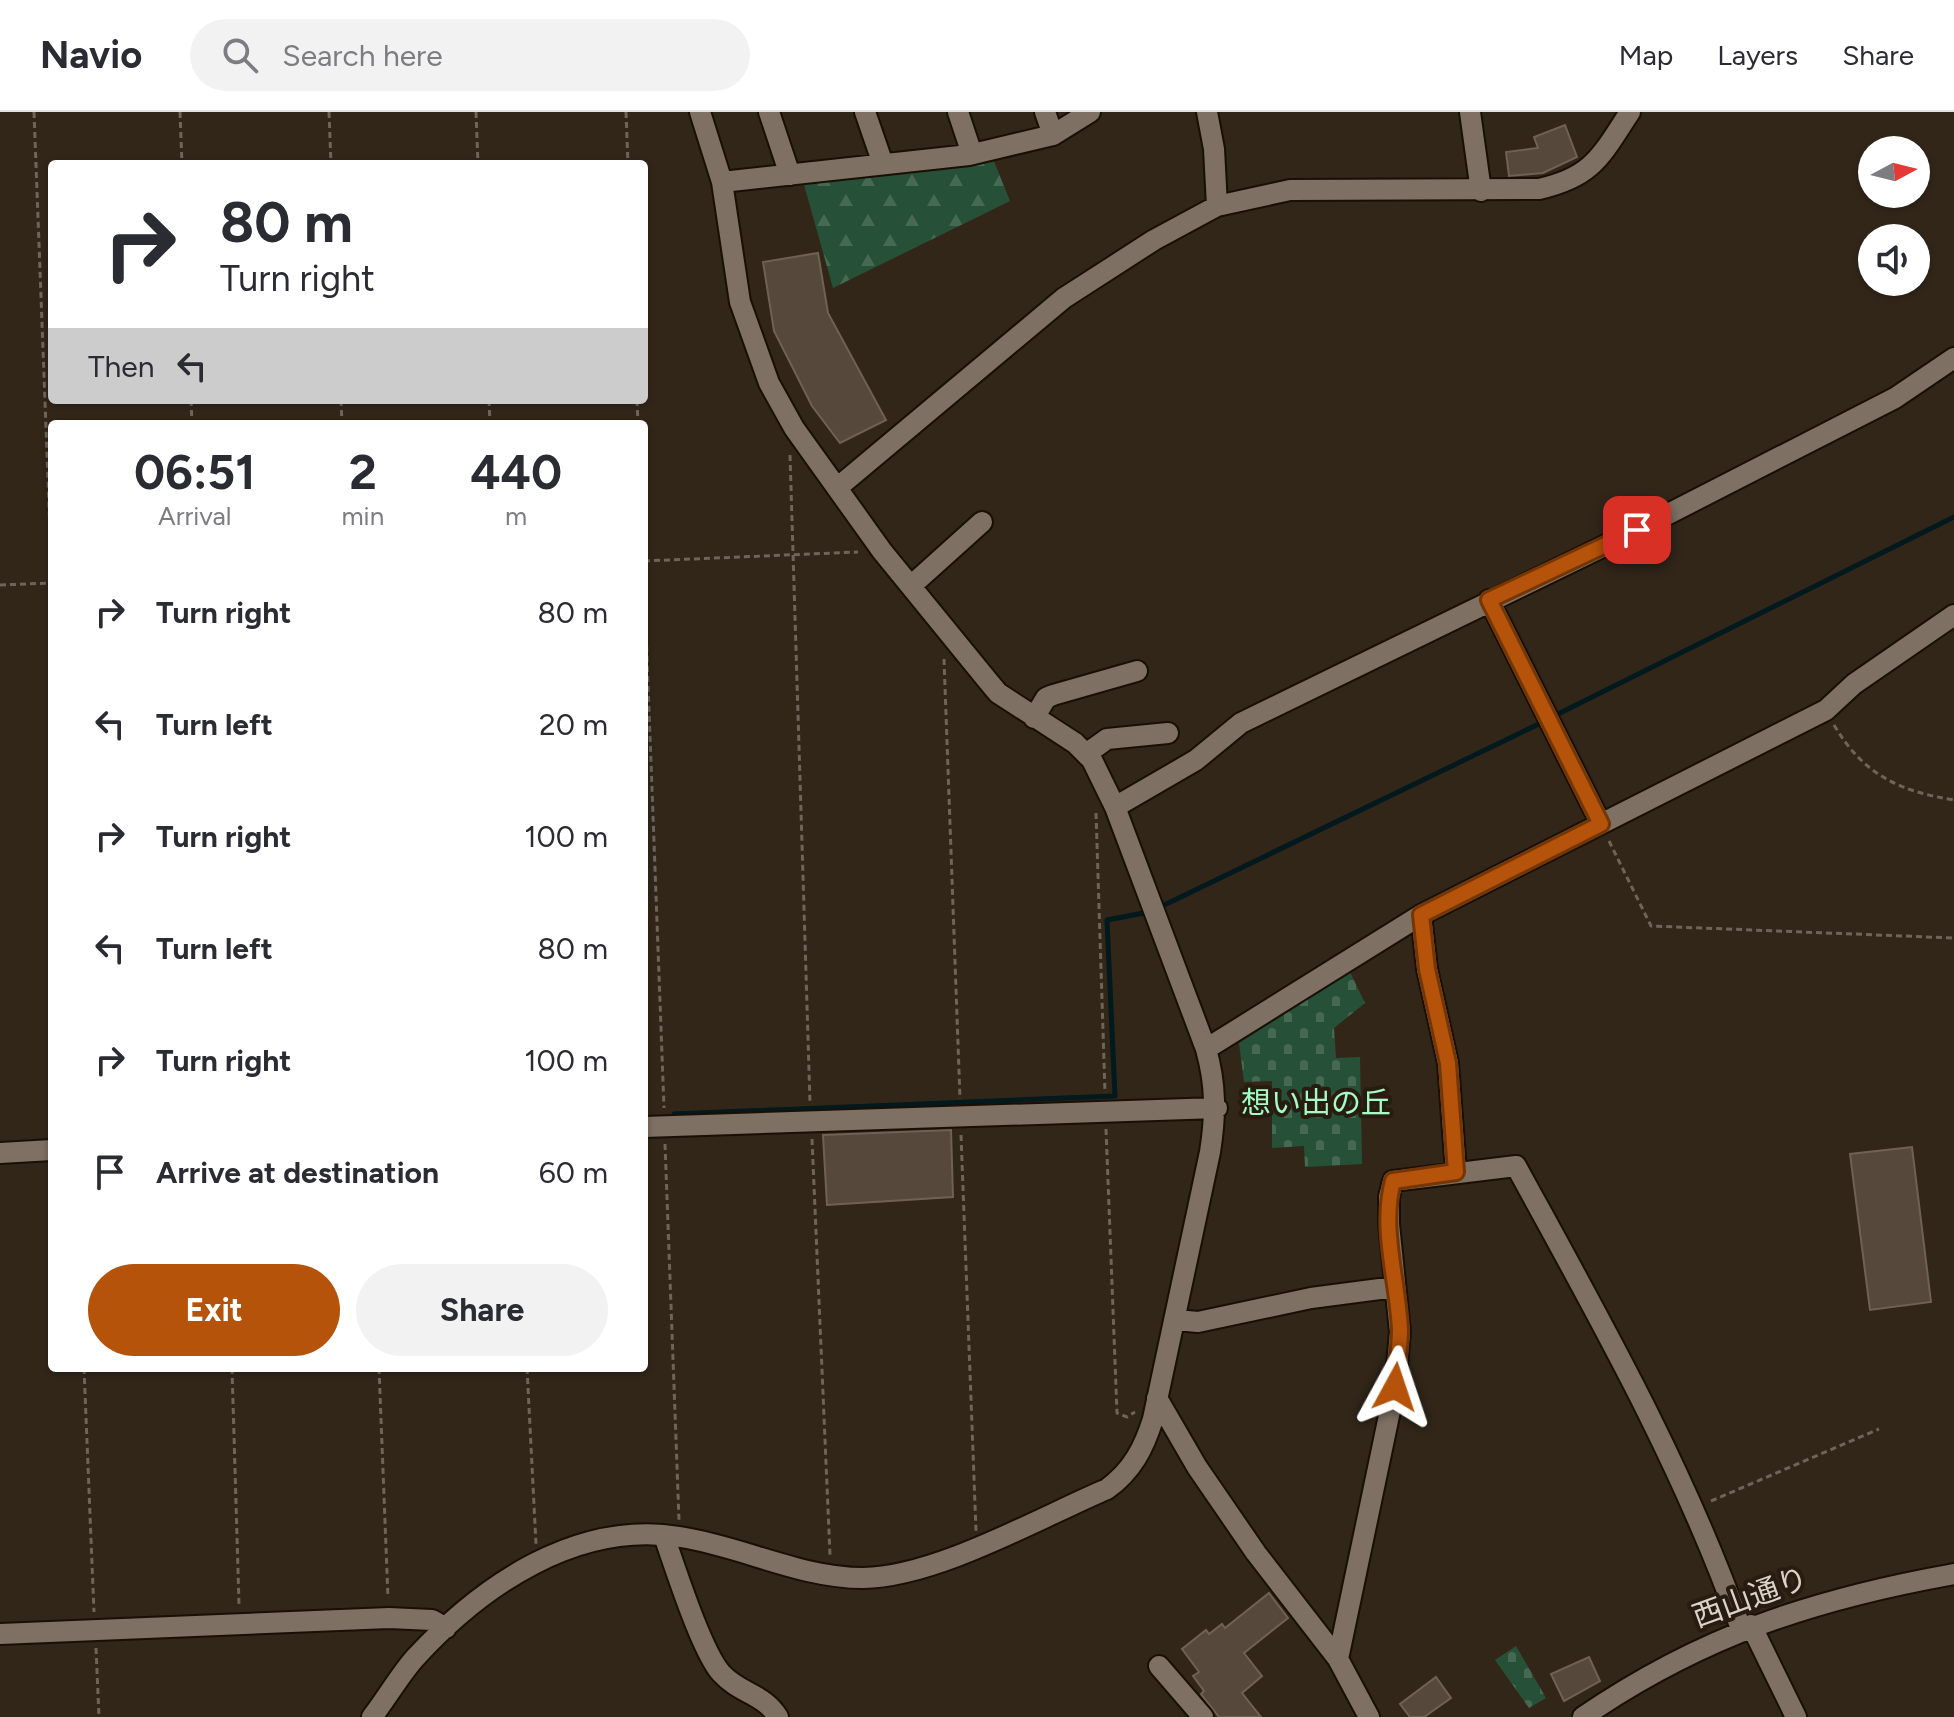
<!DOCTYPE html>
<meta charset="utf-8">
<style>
:root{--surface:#fff;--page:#f2f2f3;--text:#2b2b33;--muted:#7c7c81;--line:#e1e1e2;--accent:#b45309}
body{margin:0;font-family:Figtree,"Noto Sans JP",sans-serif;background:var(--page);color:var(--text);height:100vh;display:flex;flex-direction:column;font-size:30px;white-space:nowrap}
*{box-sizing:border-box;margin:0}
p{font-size:26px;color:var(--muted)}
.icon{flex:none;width:44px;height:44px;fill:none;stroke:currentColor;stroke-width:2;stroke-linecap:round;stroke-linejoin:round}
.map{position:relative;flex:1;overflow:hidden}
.drawer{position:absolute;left:48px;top:308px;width:600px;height:952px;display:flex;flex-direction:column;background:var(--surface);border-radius:8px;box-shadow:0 2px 6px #0004}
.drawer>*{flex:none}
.banner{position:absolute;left:48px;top:48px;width:600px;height:244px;border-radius:8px;box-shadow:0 2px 6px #0004;background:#fff;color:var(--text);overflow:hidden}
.needle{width:52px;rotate:83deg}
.tools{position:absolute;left:1858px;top:24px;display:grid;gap:16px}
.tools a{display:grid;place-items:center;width:72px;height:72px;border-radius:50%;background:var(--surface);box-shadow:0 2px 6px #0004;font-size:40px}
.pin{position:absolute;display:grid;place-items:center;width:68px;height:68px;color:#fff;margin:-34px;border-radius:16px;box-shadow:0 4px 12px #0006}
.me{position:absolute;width:88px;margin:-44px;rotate:5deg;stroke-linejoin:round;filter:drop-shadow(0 0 6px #0008)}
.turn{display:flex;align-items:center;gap:28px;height:168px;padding:0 40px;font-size:36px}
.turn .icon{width:104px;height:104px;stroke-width:2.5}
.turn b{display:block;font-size:56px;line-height:68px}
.then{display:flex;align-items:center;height:76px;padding:0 40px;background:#0003;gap:16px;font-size:30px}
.eta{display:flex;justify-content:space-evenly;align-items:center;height:136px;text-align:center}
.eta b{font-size:48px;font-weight:700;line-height:56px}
.action{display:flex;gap:16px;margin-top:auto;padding:16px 40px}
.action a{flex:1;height:92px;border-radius:48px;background:var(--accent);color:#fff;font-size:32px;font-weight:700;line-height:92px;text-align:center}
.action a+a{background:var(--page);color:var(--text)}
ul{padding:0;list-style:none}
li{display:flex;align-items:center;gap:24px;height:112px;padding:0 40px}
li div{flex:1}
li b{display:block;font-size:30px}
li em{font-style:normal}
header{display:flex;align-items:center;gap:48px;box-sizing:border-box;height:112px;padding:0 40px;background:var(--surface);border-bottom:2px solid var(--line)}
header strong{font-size:38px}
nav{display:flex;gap:44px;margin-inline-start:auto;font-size:28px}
.search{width:560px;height:72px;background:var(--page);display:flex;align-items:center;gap:20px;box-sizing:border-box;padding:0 28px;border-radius:44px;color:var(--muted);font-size:30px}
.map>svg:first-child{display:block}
.forest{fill:url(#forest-firs)}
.cemetery{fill:url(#cemetery-stones)}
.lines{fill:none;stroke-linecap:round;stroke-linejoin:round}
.stream{stroke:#02191e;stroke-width:5}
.building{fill:#56493b;stroke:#6f6254;stroke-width:2}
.minor-casing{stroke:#190f04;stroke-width:24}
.path{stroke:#6e6459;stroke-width:3;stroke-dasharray:6 4;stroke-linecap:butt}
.minor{stroke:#7e7062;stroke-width:20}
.route-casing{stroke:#753606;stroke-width:20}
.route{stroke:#b45309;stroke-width:14}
.labels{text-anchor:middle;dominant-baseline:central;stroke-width:8;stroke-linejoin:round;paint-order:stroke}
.park-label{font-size:30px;fill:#a5fac5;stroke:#281c10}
.street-label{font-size:30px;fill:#dad2ca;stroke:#281c10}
</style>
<header>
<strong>Navio</strong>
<div class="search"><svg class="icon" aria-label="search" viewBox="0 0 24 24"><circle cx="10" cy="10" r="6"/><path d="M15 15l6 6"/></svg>Search here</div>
<nav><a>Map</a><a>Layers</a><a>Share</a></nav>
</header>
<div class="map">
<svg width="1954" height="1605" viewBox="0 0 1954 1605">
<defs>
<pattern id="forest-firs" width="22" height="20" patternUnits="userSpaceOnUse" patternTransform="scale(2)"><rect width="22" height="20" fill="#265138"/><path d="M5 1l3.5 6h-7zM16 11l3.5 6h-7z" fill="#456953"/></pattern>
<pattern id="cemetery-stones" width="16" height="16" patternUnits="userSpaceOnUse" patternTransform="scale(2)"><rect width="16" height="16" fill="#265138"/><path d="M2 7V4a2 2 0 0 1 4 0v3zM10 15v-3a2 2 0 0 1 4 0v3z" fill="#456953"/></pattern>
</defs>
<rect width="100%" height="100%" fill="#322619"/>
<!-- forest -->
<path class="forest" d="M993 47 1010 89 833 176 803 69Z"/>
<!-- cemetery -->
<path class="cemetery" d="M1350 860 1365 891 1334 916 1336 946 1360 945 1362 1052 1305 1055 1304 1034 1272 1036V969L1244 970 1239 931Z
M1516 1534 1546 1586 1529 1596 1495 1548Z"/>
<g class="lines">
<!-- stream -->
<path class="stream" d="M1554 604 1954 405
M1158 796 1545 609
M674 1002 1115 984 1107 808 1149 800"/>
</g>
<!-- building -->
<path class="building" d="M1565 13 1577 45 1543 61 1509 64 1506 40 1538 36 1534 25Z
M818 141 828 201 886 308 840 331 812 294 774 219 763 150Z
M951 1018 953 1085 827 1093 823 1023Z
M1912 1035 1931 1190 1870 1198 1850 1042Z
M1269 1481 1288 1506 1244 1541 1262 1564 1242 1581 1261 1605H1219L1201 1582 1204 1579 1193 1564 1199 1560 1182 1537 1206 1518 1209 1522 1222 1512 1225 1516Z
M1589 1545 1600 1569 1564 1589 1551 1562Z
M1436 1565 1451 1586 1424 1605H1410L1400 1592Z"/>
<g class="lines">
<defs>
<path id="minor" d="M769 0 790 63
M865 0 883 52
M958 0 972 42
M1045 0 1053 23
M1207 0 1214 37 1217 94
M1470 0 1481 79
M722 70 969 43 1053 23 1090 0
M837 376 1064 186 1154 128 1217 94 1290 78 1539 77C1593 65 1601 44 1630 0
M912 473 982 410
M1489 488 1601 712
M1034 606 1046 586 1053 583 1137 559
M1086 642 1107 627 1168 621
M1115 695 1196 648 1241 611 1637 418 1895 286 1954 246
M1421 803 1427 857 1448 951 1456 1060
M1206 937 1421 803 1826 598 1854 572 1954 503
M644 1015 1217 996
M0 1041 52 1038
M1176 1208 1198 1210 1311 1186 1395 1175
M1157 1286 1197 1355 1256 1441 1338 1547 1369 1605
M664 1424C675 1455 701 1538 721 1561 740 1582 763 1581 778 1605
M1751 1513 1796 1605
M0 1522 389 1506 432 1508 446 1516
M1338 1547 1395 1275 1400 1220 1389 1112V1085L1393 1069 1516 1054C1598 1204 1684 1355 1741 1517
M1159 1554 1203 1605
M372 1605C387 1586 399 1564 415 1546 482 1473 577 1408 680 1425 741 1434 800 1466 863 1466 936 1465 1039 1406 1107 1377 1132 1359 1144 1336 1153 1307L1210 1040C1216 1002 1216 973 1206 937L1115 695 1092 648 1075 631 998 581 988 569 882 439 794 316 769 271 740 190 722 70 700 0
M1583 1605C1701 1524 1814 1487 1954 1462"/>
</defs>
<!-- minor casing -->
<use href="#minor" class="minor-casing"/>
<!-- path -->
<path class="path" d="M34 0 52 474
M180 0 182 52
M329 0 331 52
M476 0 478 52
M626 0 628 52
M191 288 192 312
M341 288 342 312
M489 288 490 312
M637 288 638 312
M790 343 810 991
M644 449 858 440
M644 464 664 996
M0 473 52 471
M944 547 960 987
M1834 613C1863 662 1898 679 1954 688
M1096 701 1105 981
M1609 729 1651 814 1954 826
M1106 1017 1117 1301 1127 1305 1135 1300
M961 1023 976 1419
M812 1027 830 1443
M665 1032 679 1408
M84 1256 94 1500
M232 1256 239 1492
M379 1256 388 1486
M527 1256 536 1432
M1711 1389 1879 1317
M96 1536 99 1605"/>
<!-- minor -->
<use href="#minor" class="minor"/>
</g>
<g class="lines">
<defs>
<path id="route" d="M1395 1275C1396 1256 1400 1237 1400 1218 1398 1170 1380 1116 1393 1069L1456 1060 1448 951 1427 857 1421 803 1601 712 1489 488 1637 418"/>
</defs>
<!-- route casing -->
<use href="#route" class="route-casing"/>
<!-- route -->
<use href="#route" class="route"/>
</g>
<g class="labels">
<!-- park labels -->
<g class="park-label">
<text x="1316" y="990">想い出の丘</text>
</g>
<!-- street labels -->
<g class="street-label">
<text transform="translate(1750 1485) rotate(-20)">西山通り</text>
</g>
</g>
</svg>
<div class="tools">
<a><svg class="needle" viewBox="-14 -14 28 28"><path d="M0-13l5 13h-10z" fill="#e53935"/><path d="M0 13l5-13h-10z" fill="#7c7c81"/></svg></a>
<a><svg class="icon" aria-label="sound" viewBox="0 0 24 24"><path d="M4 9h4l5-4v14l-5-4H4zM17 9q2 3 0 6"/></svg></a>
</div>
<div class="pin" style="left:1637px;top:418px;background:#d93025"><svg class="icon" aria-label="arrive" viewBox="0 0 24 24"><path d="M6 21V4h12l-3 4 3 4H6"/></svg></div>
<svg class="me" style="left:1395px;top:1275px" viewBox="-20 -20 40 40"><path d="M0-17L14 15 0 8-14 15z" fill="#b45309" stroke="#fff" stroke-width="4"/></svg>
<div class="banner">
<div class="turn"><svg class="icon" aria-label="right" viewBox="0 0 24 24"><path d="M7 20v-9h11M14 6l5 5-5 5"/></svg><div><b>80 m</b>Turn right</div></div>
<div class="then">Then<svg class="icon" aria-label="left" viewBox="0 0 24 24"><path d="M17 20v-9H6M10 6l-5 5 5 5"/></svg></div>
</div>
<section class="drawer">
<div class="eta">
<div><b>06:51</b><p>Arrival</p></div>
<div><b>2</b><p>min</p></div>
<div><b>440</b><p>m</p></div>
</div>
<ul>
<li><svg class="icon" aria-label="right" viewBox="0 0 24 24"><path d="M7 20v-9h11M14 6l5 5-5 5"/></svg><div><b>Turn right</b></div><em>80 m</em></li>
<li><svg class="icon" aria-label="left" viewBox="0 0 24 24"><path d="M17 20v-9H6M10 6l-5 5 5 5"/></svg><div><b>Turn left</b></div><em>20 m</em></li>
<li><svg class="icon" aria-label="right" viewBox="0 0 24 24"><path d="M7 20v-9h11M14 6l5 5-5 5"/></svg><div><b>Turn right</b></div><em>100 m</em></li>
<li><svg class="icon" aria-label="left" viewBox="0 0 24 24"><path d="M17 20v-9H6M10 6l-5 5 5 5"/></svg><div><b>Turn left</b></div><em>80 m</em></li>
<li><svg class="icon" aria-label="right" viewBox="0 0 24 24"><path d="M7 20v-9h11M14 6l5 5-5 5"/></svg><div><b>Turn right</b></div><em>100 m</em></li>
<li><svg class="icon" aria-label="arrive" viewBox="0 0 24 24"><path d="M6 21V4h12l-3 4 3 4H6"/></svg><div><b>Arrive at destination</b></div><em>60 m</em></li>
</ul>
<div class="action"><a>Exit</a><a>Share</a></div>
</section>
</div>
